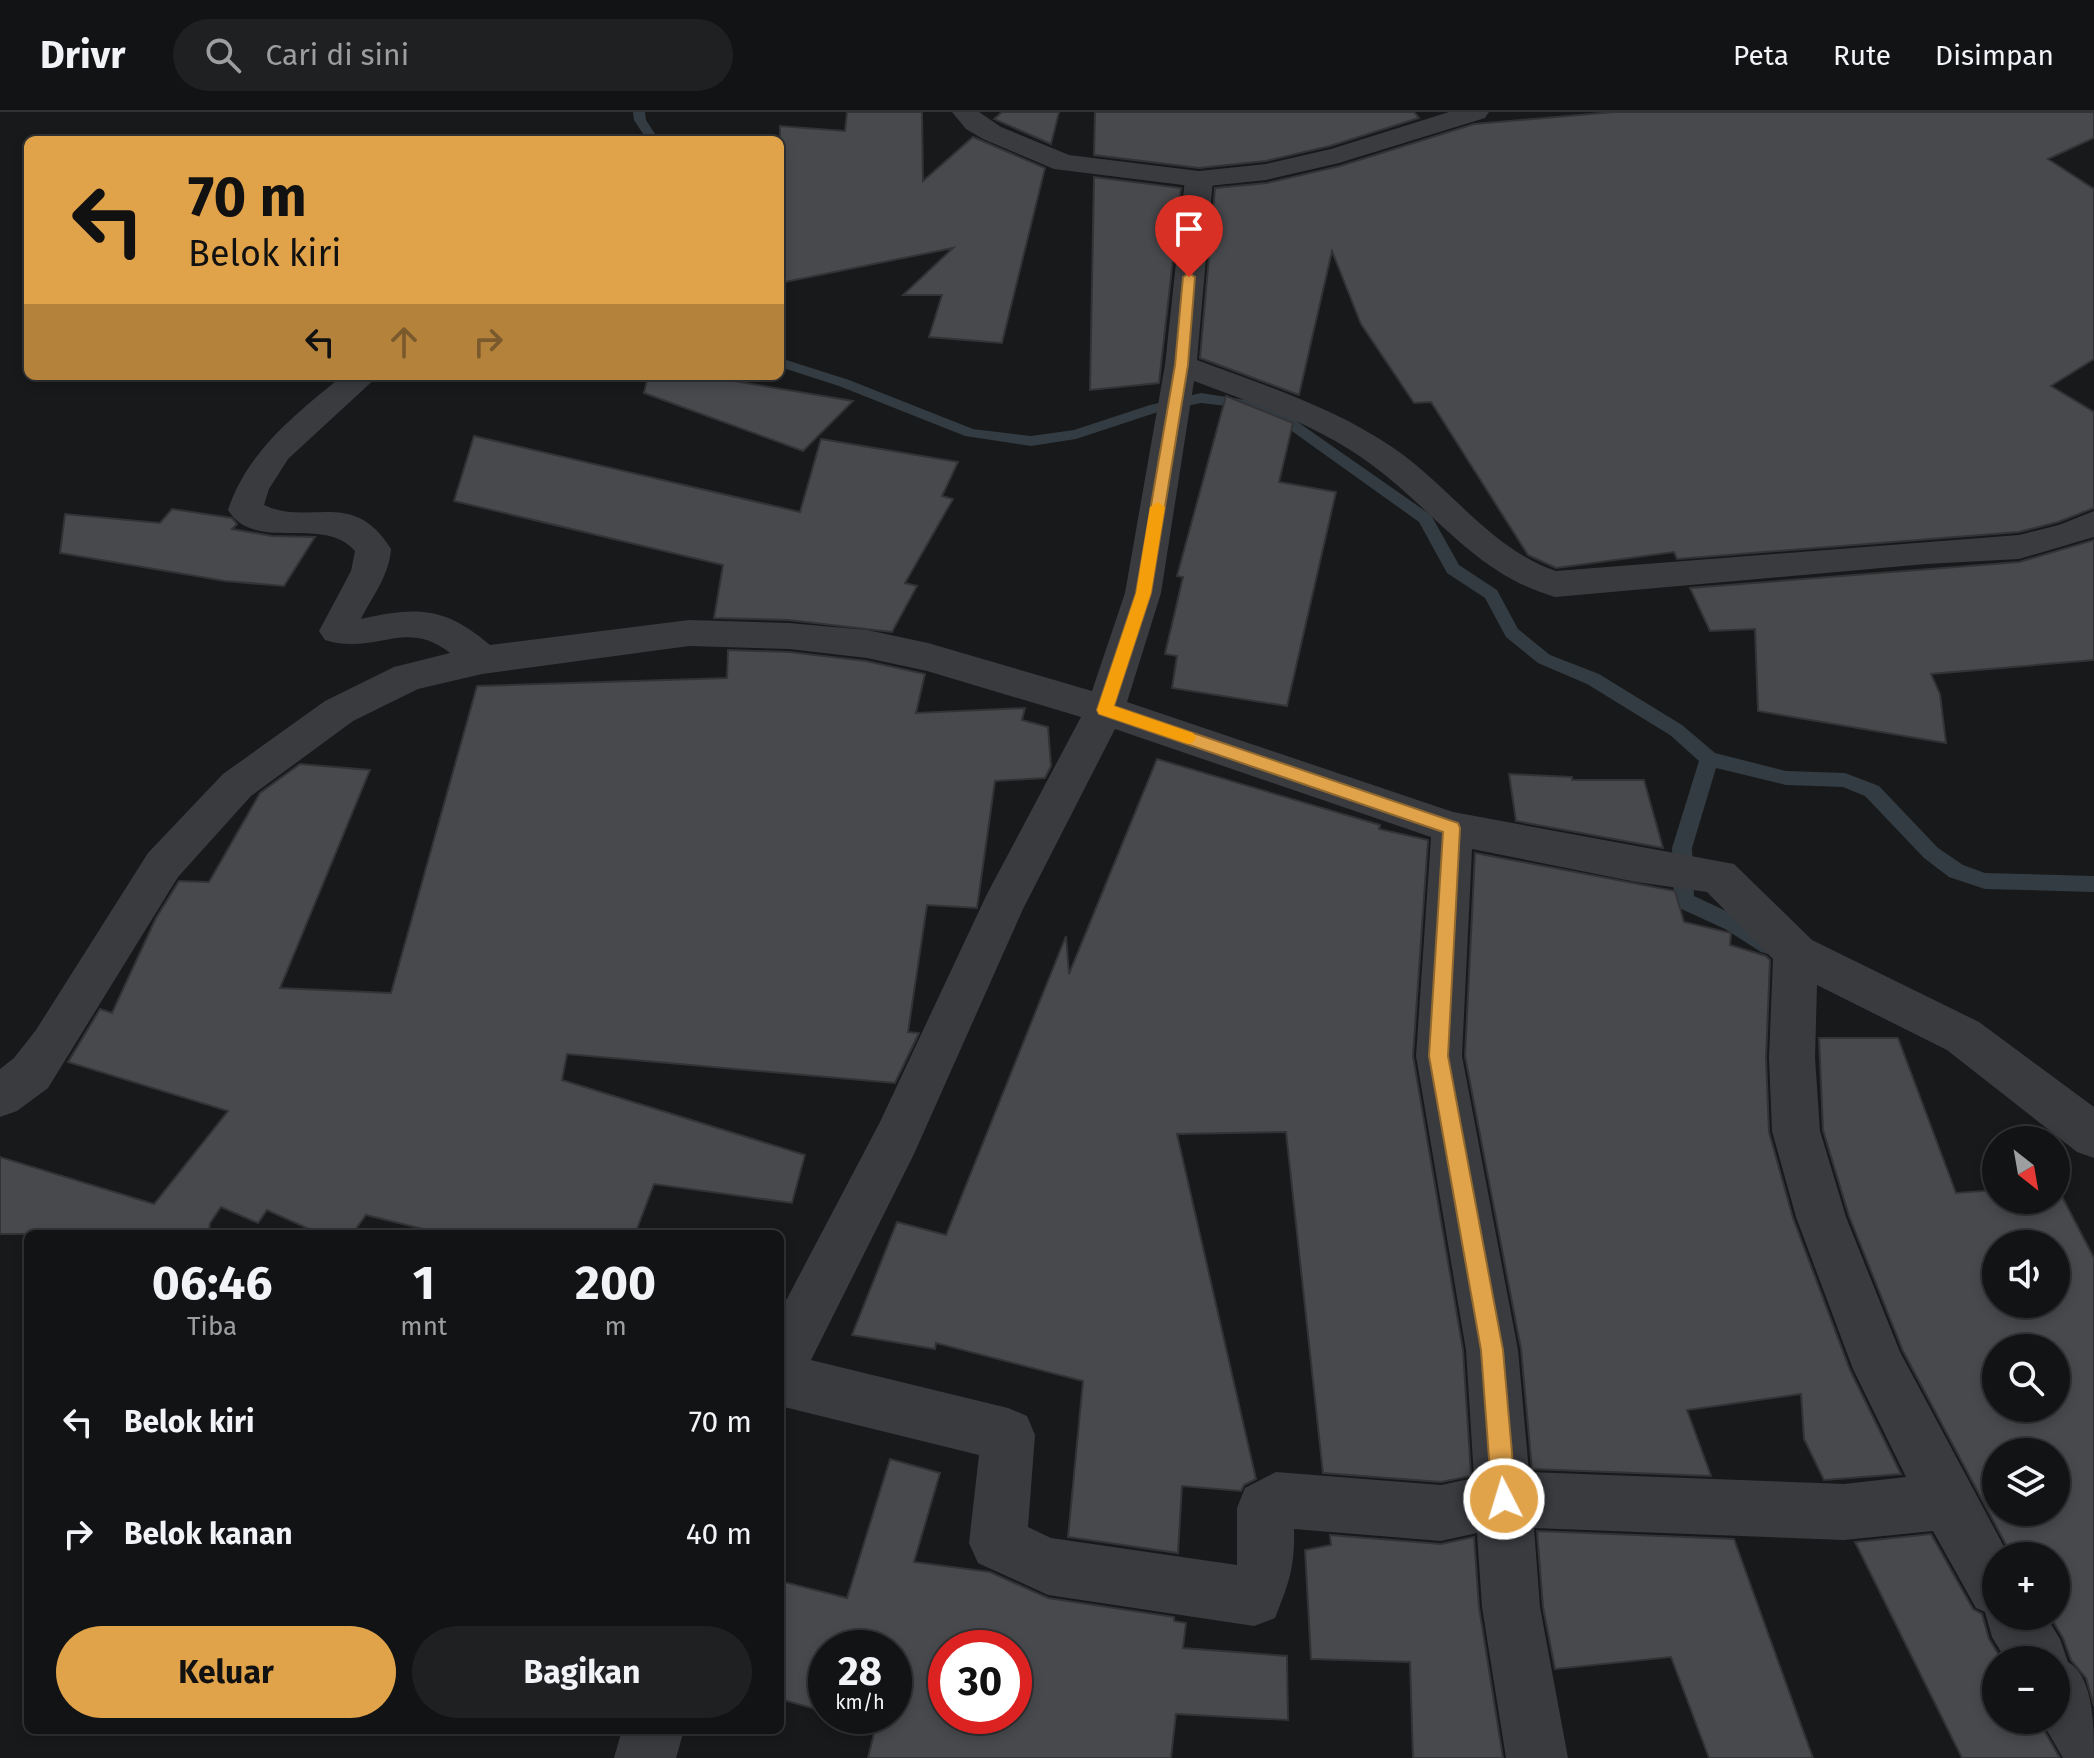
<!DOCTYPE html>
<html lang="id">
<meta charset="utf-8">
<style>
:root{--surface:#121314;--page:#1f2022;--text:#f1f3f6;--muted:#9c9ea0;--line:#313234;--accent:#e1a34a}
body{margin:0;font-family:"Fira Sans",sans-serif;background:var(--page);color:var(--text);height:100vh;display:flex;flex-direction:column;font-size:30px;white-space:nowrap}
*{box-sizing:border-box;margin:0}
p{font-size:26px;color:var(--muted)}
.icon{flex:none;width:44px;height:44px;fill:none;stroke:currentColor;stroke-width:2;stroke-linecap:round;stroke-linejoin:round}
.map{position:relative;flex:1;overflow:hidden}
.side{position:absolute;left:24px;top:1118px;width:760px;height:504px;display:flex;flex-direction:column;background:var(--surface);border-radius:12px;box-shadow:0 4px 12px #0003,0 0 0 2px var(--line)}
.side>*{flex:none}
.guide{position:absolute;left:24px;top:24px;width:760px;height:244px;border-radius:12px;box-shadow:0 4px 12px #0003,0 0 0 2px var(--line);background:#e1a34a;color:#111;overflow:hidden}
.needle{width:52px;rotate:149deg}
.tools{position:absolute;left:1982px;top:1014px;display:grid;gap:16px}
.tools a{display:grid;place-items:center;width:88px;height:88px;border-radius:50%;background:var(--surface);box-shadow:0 4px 12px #0003,0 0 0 2px var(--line);font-size:40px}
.speed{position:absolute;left:808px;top:1518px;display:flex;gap:16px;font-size:40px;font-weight:700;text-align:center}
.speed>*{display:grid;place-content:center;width:104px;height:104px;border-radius:50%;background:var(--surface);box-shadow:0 4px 12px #0003,0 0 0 2px var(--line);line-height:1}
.speed small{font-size:20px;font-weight:400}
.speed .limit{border:12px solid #d22;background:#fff;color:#111}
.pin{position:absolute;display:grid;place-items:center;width:68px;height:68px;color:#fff;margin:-82px -34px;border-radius:50% 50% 50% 0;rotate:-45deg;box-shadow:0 0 8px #0007}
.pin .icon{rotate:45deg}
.me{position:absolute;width:88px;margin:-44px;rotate:355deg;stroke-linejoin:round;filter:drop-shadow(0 0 6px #0008)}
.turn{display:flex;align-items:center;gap:28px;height:168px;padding:0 32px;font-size:36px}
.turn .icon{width:104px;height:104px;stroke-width:2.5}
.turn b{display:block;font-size:56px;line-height:68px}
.lanes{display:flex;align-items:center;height:76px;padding:0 32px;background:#0003;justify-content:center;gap:40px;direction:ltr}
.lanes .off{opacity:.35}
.eta{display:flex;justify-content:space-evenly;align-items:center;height:136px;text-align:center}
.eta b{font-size:48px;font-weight:700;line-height:56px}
.action{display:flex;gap:16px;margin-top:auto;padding:16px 32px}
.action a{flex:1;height:92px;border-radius:48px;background:var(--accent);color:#111;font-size:32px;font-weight:700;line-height:92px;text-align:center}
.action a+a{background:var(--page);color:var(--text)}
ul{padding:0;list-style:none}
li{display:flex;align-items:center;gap:24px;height:112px;padding:0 32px}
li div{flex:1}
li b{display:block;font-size:30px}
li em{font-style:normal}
header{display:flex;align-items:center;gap:48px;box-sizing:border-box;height:112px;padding:0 40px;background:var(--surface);border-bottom:2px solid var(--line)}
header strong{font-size:38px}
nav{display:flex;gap:44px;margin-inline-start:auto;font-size:28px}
.search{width:560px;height:72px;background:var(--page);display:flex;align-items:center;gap:20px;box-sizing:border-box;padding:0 28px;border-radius:44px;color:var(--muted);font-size:30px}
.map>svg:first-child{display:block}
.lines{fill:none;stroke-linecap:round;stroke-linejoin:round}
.stream{fill:#333c42;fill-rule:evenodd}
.building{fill:#48494d;stroke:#333336;stroke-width:2;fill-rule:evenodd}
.minor{fill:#3a3b3f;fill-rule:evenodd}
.tertiary{fill:#3a3b3f;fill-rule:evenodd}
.route{fill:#e1a34a;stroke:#926a30;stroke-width:2}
.slow{fill:#f59e0b}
</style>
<header>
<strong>Drivr</strong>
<div class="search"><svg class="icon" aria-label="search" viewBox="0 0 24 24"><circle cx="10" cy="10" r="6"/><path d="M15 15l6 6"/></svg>Cari di sini</div>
<nav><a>Peta</a><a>Rute</a><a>Disimpan</a></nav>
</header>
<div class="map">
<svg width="2094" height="1646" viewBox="0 0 2094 1646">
<rect width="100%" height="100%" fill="#18191a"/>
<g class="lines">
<!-- stream -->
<path class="stream" d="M633 0H645L646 8 659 28H647L634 8Z
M780 246 849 268 973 317 1031 324 1074 318 1150 293 1201 281 1252 289 1292 306 1431 403 1459 453 1497 478 1518 517 1550 543 1599 562 1682 613 1715 641 1786 659 1845 661 1879 674 1938 736 1963 753 1985 761 2094 764V780L1985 777 1949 765 1924 746 1865 684 1843 675 1786 673 1716 656 1692 736 1694 784 1739 805 1775 828 1778 834 1775 840 1768 842 1761 840 1725 817 1677 795 1674 789 1672 736 1699 649 1670 623 1587 572 1538 551 1506 525 1485 486 1447 461 1419 410 1282 312 1244 296 1201 291 1158 300 1076 327 1031 334 965 324 839 274 780 255Z"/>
</g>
<!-- building -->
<path class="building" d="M847 0H922L923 69 973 25 1045 56 1002 231 929 225 942 183H903L953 136 780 171V14L845 19Z
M1002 0H1059L1051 32 994 7Z
M1095 0H1414L1419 6 1330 34 1266 49 1199 56 1094 43Z
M1614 0H2094V26L2048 47 2094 77V247L2051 274 2094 300V396L2058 410 2019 420 1677 447 1674 440 1556 456 1528 443 1431 290 1414 291 1361 212 1332 139 1299 283 1200 246 1215 76 1267 71 1340 54 1474 12Z
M1094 65 1181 76 1159 271 1090 278Z
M648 264H704L853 289 803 339 644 281Z
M1226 284 1293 311 1279 370 1336 380 1287 594 1172 576 1177 544 1165 542 1183 465 1177 464Z
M474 324 800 400 821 327 958 350 942 384 953 387 905 471 917 474 892 520 789 508 714 506 723 453 454 389Z
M172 397 232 406 237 412 232 417 272 424 315 425 284 474 225 469 60 441 65 402 160 411Z
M2094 428V548L1931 562 1940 582 1946 631 1758 599 1755 517 1710 519 1690 476 2019 450Z
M728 538 789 540 866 549 925 562 916 601 1025 596 1022 608 1048 615 1051 654 1045 666 995 669 977 796 927 793 908 920 919 921 895 971 567 942 562 968 805 1043 792 1091 654 1072 635 1122H443L366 1103 352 1122H320L267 1098 258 1111 221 1095 210 1111 209 1122H0V1045L154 1092 228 999 68 950 100 897 112 901 156 806 179 769 209 770 260 681 300 652 370 658 280 876 391 881 477 574 727 566Z
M1157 647 1380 713 1379 717 1428 728 1413 944 1463 1238 1471 1364 1441 1370 1323 1361 1286 1020 1177 1022 1256 1367 1244 1373 1241 1379 1182 1374 1178 1441 1068 1425 1083 1269 936 1231 935 1237 852 1223 897 1110 946 1123 1066 824 1069 862Z
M1509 662 1572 665V668H1644L1663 736 1516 709Z
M1475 741 1675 779 1684 810 1731 821 1730 833 1766 844 1770 848 1766 946 1769 1020 1793 1106 1850 1258 1901 1362 1824 1368 1804 1327 1801 1282 1687 1298 1711 1364 1532 1357 1521 1237 1465 944Z
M1819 926H1898L1956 1081 1996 1078V1088H2056V1073L2094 1146V1594L2086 1566 2071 1548 2063 1526 2050 1504H2056V1444H2012L1903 1239 1849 1104 1823 1018ZM1996 1132H2056V1192H1996ZM1996 1236H2056V1296H1996ZM1996 1340H2056V1400H1996Z
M890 1347 940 1361 914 1450 990 1460 1048 1486 1174 1505V1509L1186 1511 1183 1536 1287 1544 1288 1608 1176 1602 1171 1646H868L876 1613 843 1604H894V1536H826V1600L780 1587V1469L847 1486ZM946 1536H1014V1604H946Z
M1537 1419 1734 1427 1813 1646H1709L1671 1545 1555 1557 1543 1495Z
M1931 1422 1973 1497 1982 1502 1989 1527 2002 1548H1996V1608H2038L2060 1646H1962L1855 1430Z
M1330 1423 1441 1432 1474 1425 1479 1495 1503 1646H1413L1410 1550 1311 1547 1305 1438 1331 1433Z"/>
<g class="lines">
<!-- minor -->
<path class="minor" d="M1199 59 1209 61 1213 67 1197 248C1264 273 1333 295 1392 335 1448 372 1490 437 1556 459L2019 423 2059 413 2094 399V425L2019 447 1926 452 1555 485C1475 462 1436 400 1372 353 1320 314 1255 292 1194 269L1161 481 1127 590 1453 700 1734 752 1812 828 1979 910 2094 995V1046L2077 1040 1947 938 1817 873 1815 946 1820 1019 1846 1105 1900 1240 2009 1444H1996V1504H2046L2060 1527 2068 1550C2094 1564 2094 1616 2094 1646H2063L2041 1608H2056V1548H2006L1992 1525 1985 1500 1976 1496 1933 1419 1844 1428 1534 1416 1540 1495 1568 1646H1506L1482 1495 1477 1421 1441 1429 1294 1417C1295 1455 1289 1471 1275 1506L1254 1514 1048 1483 978 1451 969 1431 979 1343 780 1294V1200L880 1010 987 782 1081 605 927 559 867 546 789 537 689 534 482 562 418 577 353 609 251 684 178 765 48 976 17 999 0 1005V957L14 946 36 918 148 741 223 662 325 589 394 555 450 541C405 505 376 544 325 528L319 519 351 459 355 439C324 402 255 442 228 398 248 338 295 303 342 264H378L288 347 269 377 264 393C310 415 353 375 391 437 389 464 373 483 361 507 417 494 446 495 490 533L689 508 789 511 867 518 928 531 1092 579 1125 481 1165 253 1185 67 1189 61ZM1115 617 1431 725 1416 944 1466 1238 1474 1366 1441 1373 1276 1360 1245 1376 1237 1396V1453L1051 1426 1028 1415 1035 1323 1027 1304 1008 1296 811 1248 914 1042 1023 797ZM1472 737 1636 770 1707 780 1773 847 1769 946 1772 1019 1796 1105 1853 1257 1906 1365 1844 1372 1529 1360 1518 1238 1462 944Z
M622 1618H684L676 1646H614Z"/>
<!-- tertiary -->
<path class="tertiary" d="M952 0H979L1001 15 1069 43 1199 59 1266 52 1331 37 1449 0H1489L1485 6 1339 51 1266 68 1199 75 1054 57 983 27 966 17Z"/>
</g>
<!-- route -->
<path class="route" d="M1189 161 1195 165 1188 253 1151 481 1114 594 1458 711 1460 716 1448 944 1503 1238 1516 1387 1512 1395 1504 1398 1496 1395 1492 1387 1481 1238 1429 944 1443 720 1099 602 1097 598 1136 481 1175 253 1183 165Z"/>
<!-- slow -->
<path class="slow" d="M1158 390 1165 395 1151 481 1114 594 1193 621 1196 626 1193 630 1188 632 1099 602 1097 598 1136 481 1150 395Z"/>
</svg>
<div class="tools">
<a><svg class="needle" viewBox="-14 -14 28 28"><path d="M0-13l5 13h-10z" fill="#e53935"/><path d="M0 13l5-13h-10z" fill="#9c9ea0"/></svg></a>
<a><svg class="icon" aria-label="sound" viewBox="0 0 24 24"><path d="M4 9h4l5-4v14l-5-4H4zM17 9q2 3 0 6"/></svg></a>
<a><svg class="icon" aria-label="search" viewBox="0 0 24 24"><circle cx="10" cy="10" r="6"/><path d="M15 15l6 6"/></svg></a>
<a><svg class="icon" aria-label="layers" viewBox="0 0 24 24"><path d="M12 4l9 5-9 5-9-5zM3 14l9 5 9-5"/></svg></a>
<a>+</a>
<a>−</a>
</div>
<div class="speed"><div>28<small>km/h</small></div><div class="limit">30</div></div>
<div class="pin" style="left:1189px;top:165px;background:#d93025"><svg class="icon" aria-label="arrive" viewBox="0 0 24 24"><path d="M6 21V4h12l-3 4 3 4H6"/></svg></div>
<svg class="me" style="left:1504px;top:1387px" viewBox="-20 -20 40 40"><circle r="17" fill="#e1a34a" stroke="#fff" stroke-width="3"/><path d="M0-11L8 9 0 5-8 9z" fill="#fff"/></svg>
<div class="guide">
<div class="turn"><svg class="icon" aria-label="left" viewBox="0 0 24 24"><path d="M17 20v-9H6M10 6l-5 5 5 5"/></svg><div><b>70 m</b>Belok kiri</div></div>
<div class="lanes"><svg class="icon" aria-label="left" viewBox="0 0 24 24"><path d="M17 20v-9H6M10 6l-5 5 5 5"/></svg><svg class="icon off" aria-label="ahead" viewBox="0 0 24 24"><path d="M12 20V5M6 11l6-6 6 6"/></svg><svg class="icon off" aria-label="right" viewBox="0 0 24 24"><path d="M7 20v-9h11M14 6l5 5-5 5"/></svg></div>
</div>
<section class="side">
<div class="eta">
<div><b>06:46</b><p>Tiba</p></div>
<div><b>1</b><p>mnt</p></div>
<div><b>200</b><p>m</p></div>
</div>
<ul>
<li><svg class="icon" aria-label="left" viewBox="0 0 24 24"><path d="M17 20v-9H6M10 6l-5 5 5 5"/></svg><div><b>Belok kiri</b></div><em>70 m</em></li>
<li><svg class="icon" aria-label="right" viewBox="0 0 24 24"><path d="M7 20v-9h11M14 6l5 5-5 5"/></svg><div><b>Belok kanan</b></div><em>40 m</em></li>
</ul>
<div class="action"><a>Keluar</a><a>Bagikan</a></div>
</section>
</div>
